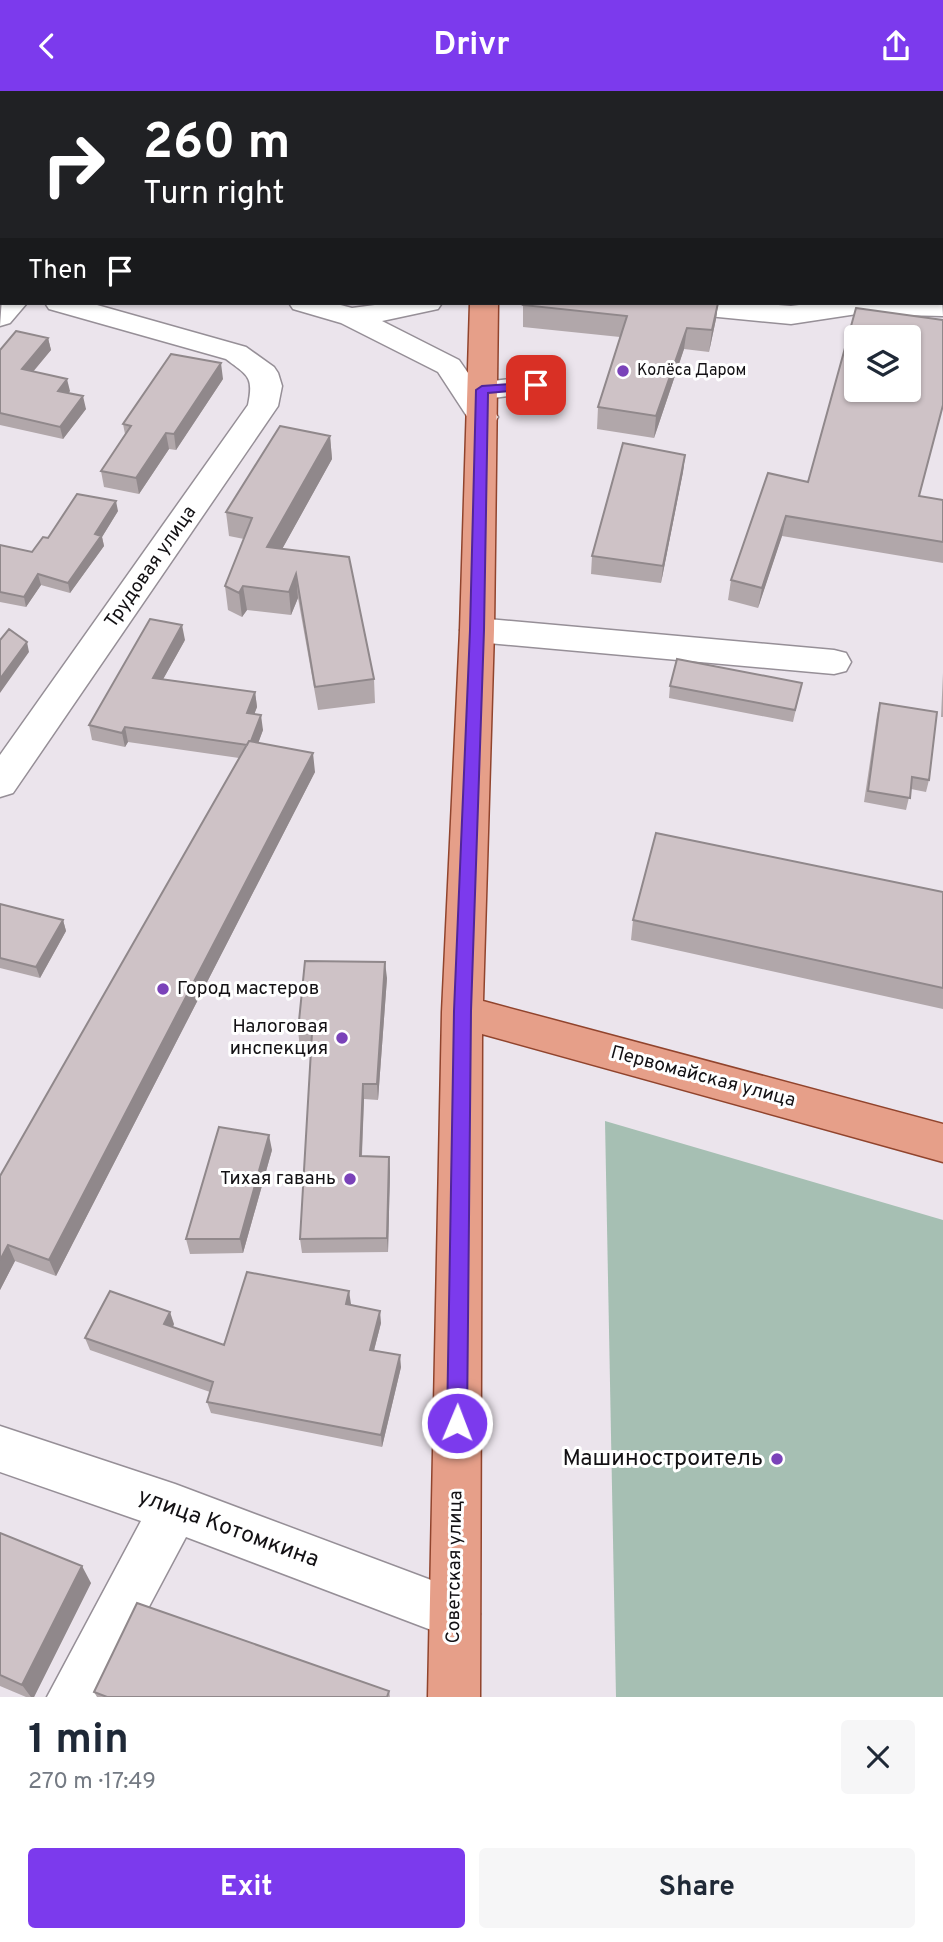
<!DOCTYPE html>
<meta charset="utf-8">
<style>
:root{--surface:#fff;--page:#f6f6f7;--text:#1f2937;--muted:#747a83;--accent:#7c3aed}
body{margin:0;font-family:Overpass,sans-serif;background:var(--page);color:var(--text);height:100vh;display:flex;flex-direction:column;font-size:26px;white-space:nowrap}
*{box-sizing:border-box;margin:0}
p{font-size:23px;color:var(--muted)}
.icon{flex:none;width:38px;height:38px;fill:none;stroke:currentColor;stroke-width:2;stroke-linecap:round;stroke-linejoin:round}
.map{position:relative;height:1606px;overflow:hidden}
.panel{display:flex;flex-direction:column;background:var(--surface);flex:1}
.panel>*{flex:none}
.guide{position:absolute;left:0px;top:0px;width:943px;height:214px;box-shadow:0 2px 5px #0004;background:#202124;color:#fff;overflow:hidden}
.fabs{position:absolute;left:844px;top:234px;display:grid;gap:14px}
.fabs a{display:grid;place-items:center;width:77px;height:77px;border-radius:7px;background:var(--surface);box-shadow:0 2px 5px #0004;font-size:35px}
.pin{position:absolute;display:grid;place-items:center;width:60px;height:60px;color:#fff;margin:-30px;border-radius:14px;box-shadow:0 4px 10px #0006}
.me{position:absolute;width:77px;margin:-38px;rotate:1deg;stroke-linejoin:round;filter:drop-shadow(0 0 5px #0008)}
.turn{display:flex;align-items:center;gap:24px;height:147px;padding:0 28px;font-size:32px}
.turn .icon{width:91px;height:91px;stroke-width:2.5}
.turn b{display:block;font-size:49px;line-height:60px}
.then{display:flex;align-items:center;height:66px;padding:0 28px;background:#0003;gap:14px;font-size:26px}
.round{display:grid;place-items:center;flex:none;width:74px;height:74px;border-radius:7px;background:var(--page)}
.head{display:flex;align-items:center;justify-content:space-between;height:119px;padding:0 28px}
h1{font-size:42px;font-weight:700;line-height:52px}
.action{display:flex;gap:14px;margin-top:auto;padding:14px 28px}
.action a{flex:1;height:80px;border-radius:7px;background:var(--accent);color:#fff;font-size:28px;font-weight:700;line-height:80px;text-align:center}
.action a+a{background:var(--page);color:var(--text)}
header{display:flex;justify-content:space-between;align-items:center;height:91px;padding:0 28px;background:var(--accent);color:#fff;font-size:32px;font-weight:700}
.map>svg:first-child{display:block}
.green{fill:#a6bfb3}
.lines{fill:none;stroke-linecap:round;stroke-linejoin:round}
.minor-casing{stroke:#968f97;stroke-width:3}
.major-casing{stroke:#91442d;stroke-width:3}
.minor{fill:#fff;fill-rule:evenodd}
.major{fill:#e69f89;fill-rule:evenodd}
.wall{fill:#b1a7aa}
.shaded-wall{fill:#90888b}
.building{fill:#cec2c6;stroke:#90888b;stroke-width:2;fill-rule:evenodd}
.route{fill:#7c3aed;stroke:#51269a;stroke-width:2}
.poi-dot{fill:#7a42b9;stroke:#fff;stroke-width:2.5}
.labels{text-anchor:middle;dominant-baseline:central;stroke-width:6;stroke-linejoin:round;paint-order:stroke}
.far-poi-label{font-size:16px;fill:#131114;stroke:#fff;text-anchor:start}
.street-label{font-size:19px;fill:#131114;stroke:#fff}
.poi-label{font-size:19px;fill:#131114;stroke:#fff;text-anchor:end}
.near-poi-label{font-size:23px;fill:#131114;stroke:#fff;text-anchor:end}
.near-street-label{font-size:23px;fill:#131114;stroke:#fff}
</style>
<header><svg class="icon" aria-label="back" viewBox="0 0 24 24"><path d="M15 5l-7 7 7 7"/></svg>Drivr<svg class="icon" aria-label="share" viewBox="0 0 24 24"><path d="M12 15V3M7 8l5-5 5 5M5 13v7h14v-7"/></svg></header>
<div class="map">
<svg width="943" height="1606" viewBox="0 0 943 1606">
<rect width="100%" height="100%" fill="#ebe4ec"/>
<!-- green -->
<path class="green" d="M605 1030 943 1129V1606H616Z"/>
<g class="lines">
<defs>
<path id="minor" d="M147 0H174L175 2H148Z
M0 114H2V131H0Z
M2 207V212H27L10 232 0 235Z
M942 207 943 225 857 223 791 233 667 221 657 218 653 212H753L791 215 815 212H942Z
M45 212H90L246 256 274 276 278 282 282 295 278 315 13 702 0 706V664L248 314C254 285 248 285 226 268L49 218Z
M289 212H333L352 217 390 212H442L438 218 382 230 459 269 475 292 536 285 547 288 551 294 547 300 486 308 498 326 494 333 483 336 472 333 438 281 341 232 293 218Z
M477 527 834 559 846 562 851 571 846 580 834 583 477 551 465 547 460 539 465 531Z
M0 1335 175 1393 455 1498 473 1505 480 1523 473 1541 455 1548 186 1446 101 1606H47L141 1430 0 1381Z"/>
<path id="major" d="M470 0H494L495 2H469Z
M470 212H498L494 539 483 910 943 1033V1071L482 943 480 1606H428L442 921 460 539Z"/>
</defs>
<!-- minor casing -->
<use href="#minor" class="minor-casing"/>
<!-- major casing -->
<use href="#major" class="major-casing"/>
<!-- minor -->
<use href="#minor" class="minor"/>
<!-- major -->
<use href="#major" class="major"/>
</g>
<!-- wall -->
<path class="wall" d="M923 0H943V19H942V2H923Z
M718 212 716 228 709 261 684 258 654 347 597 338 598 316 620 246 523 236V214Z
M48 247 51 259 33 281 70 300 68 302 86 318 63 348 0 334V259Z
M223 288 176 359 169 358 139 403 104 396 101 380 125 343 123 333Z
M330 345 332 368 282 458 374 588 375 612 318 619 298 507 291 524 247 519 242 526 228 519 225 495 244 448 229 445 226 421Z
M685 364 683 381 661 492 591 483 592 465Z
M808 391 943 409V472L782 445 758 517 728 509 731 489Z
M118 420 102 446 104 455 70 502 41 494 26 516 0 511V454L32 461 48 447Z
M185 549 163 588 255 601 257 616 254 623 263 639 258 652 315 681 56 1185 15 1170 0 1199V1085L239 667 128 651 125 656 92 649 89 634Z
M943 582V626H941Z
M802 592 793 631 669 607 670 595Z
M880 612 929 689 926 701 911 698 906 719 864 711 877 624Z
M943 801V918L631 849 633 829Z
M0 813 63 829 66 840 40 887 0 877Z
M387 887 378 1009 364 1008 362 1065 389 1066 390 1080 388 1161 302 1162 300 1148 311 957 300 956 298 940Z
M272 1059 243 1162 190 1163 186 1148Z
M351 1213V1214L381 1232 374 1259 401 1276 382 1356 211 1322 207 1311 210 1301 90 1259 85 1247 174 1233 173 1236 224 1254Z
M0 1442 91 1492 34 1606H26L0 1595Z
M389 1600 390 1606H97L94 1601Z"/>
<!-- shaded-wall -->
<path class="shaded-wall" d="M1 0H29L27 2H2V24L0 25Z
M718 212 716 228 709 261 712 239Z
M687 237 684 258 654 347 656 325Z
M48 247 51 259 25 290 22 278Z
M221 272 223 288 176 359 174 343Z
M67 288 70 300 61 312 58 300Z
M83 305 86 318 63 348 60 336Z
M166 342 169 358 139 403 136 387Z
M330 345 332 368 270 480 267 456Z
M685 364 683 381 661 492 663 475Z
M116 410 118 420 102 446 104 455 70 502 68 492 95 443Z
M786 425 782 445 758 517 762 497Z
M38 483 41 494 26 516 24 506Z
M296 483 298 507 291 524 289 501Z
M243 495 247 519 242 526 239 502Z
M182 534 185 549 156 601 153 587Z
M27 551 29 561 0 602V588Z
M255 601 257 616 249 637 247 622Z
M261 624 263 639 252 669 250 654Z
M125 636 128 651 125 656 122 642Z
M313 662 315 681 56 1185 49 1169Z
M63 829 66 840 40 887 36 876Z
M385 871 387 887 378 1009 377 993Z
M363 993 364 1008 361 1080 360 1065Z
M269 1044 272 1059 243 1162 240 1148Z
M389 1066 390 1080 388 1161 387 1147Z
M8 1154 15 1170 0 1199V1169Z
M349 1200 351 1213 348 1226 346 1213Z
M380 1220 381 1232 371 1271 370 1259Z
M170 1221 174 1233 168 1246 164 1233Z
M400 1264 401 1276 382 1356 381 1344Z
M82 1475 91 1492 34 1606H31L22 1594Z"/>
<!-- building -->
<path class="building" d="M927 0H943V7H942V2H928Z
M524 212H718L712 239 687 237 656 325 598 316 627 225 523 214Z
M856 217 943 229V314L919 405 943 409V451L786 425 762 497 731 489 768 382 808 391ZM856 247H908V299H856Z
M16 240 48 247 22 278 67 288 58 300 83 305 60 336 0 322V259Z
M171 263 221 272 174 343 166 342 136 387 101 380 131 335 123 333Z
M280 335 330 345 267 456 349 466 374 588 315 596 296 483 289 501 243 495 239 502 225 495 252 427 226 421Z
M623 352 685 364 663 475 592 465Z
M77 403 116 410 95 443 101 445 68 492 38 483 24 506 0 501V454L32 461 43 446 48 447Z
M150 528 182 534 153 587 255 601 247 622 261 624 251 650H249L247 654 125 636 122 642 89 634Z
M9 538 27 551 0 588V549Z
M677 568 802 592 795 619 670 595Z
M880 612 937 621 929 689 912 686 910 707 868 700Z
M249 650 313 662 49 1169 8 1154 0 1169V1085Z
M656 742 943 801V897L633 829Z
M0 813 63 829 36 876 0 867Z
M305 870 385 871 377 993H363L360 1065 389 1066 387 1147 300 1148 312 942 298 940Z
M219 1036 269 1044 240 1148H186Z
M247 1181 349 1200 346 1213 380 1220 370 1259 400 1264 381 1344 207 1311 213 1291 85 1247 110 1200 170 1221 164 1233 224 1254Z
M0 1442 82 1475 22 1594 0 1584Z
M137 1512 389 1600 387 1606H107L94 1601Z"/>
<!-- route -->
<path class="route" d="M536 291 542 294 540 297 488 302 484 539 471 920 467 1332 464 1338 457 1341 450 1338 447 1332 454 920 470 539 476 299 482 295Z"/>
<!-- markers -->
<g class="poi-dot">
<circle cx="623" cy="280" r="7"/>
<circle cx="163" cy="898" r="7"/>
<circle cx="342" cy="947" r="7"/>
<circle cx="350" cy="1088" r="7"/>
<circle cx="777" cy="1368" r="7"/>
</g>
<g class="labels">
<!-- far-poi labels -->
<g class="far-poi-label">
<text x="637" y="280">Колёса Даром</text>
</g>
<!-- street labels -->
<g class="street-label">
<text transform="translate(151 476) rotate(-55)">Трудовая улица</text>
<text transform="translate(703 986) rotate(15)">Первомайская улица</text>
<text transform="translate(455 1476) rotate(-89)">Советская улица</text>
</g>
<!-- poi labels -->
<g class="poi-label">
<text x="177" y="898" text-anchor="start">Город мастеров</text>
<text x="328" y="936">Налоговая<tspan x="328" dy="22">инспекция</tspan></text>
<text x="336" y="1088">Тихая гавань</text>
</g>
<!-- near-poi labels -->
<g class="near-poi-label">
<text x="763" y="1368">Машиностроитель</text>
</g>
<!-- near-street labels -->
<g class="near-street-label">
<text transform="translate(228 1438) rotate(20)">улица Котомкина</text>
</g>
</g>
</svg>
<div class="fabs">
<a><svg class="icon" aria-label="layers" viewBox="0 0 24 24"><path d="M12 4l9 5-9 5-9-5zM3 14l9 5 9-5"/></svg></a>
</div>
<div class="pin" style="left:536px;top:294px;background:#d93025"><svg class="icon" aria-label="arrive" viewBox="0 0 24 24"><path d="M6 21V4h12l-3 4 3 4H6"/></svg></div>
<svg class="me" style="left:457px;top:1332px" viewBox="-20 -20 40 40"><circle r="17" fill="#7c3aed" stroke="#fff" stroke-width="3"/><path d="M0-11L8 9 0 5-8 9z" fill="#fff"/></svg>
<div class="guide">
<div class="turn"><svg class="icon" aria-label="right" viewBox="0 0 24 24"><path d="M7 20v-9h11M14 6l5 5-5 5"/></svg><div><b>260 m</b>Turn right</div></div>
<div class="then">Then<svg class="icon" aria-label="arrive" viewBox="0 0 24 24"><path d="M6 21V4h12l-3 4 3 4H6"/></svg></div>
</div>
</div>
<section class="panel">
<div class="head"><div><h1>1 min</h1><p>270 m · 17:49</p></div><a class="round"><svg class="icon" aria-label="close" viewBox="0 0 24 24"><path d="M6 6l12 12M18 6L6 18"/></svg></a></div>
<div class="action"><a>Exit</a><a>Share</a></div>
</section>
